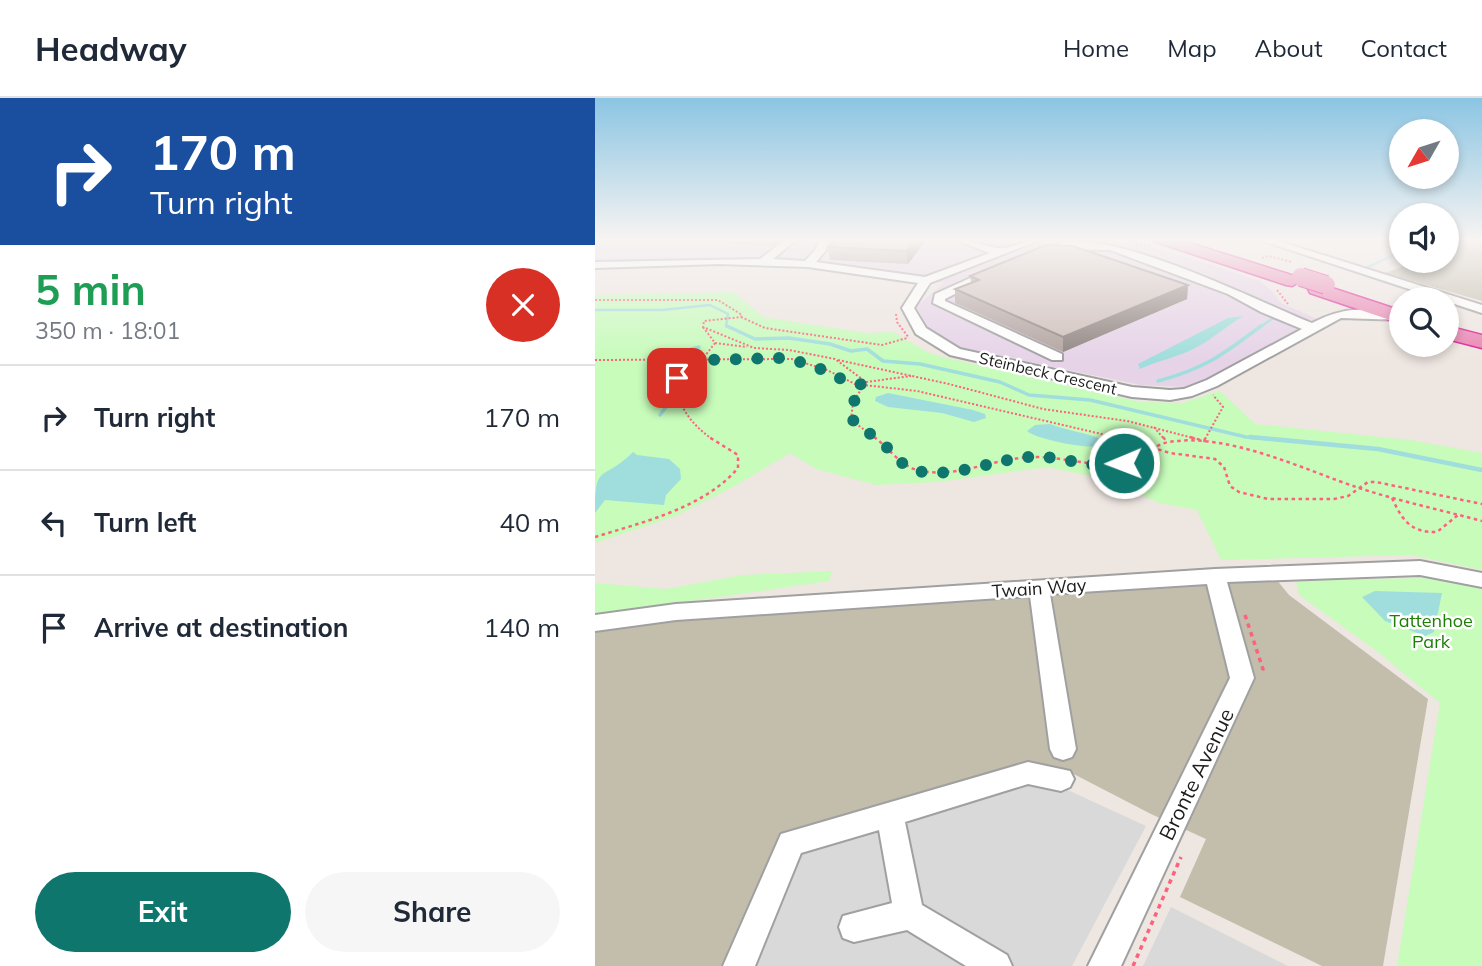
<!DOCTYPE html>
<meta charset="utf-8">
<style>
:root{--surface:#fff;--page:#f6f6f7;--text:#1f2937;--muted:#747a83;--line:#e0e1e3;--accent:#0f766e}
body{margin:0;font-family:Mulish,sans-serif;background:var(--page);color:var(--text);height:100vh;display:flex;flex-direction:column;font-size:26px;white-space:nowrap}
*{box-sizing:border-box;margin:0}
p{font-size:23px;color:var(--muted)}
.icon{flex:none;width:38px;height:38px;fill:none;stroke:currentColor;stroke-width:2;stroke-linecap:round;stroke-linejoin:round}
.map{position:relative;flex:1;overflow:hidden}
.sheet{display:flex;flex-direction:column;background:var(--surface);width:595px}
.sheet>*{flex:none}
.hud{background:#1a4fa0;color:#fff;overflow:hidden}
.needle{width:46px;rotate:231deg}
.tools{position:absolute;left:794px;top:21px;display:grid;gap:14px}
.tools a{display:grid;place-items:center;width:70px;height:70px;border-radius:50%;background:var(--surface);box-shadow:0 4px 10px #0003;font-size:35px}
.pin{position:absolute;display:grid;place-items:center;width:60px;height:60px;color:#fff;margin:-30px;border-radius:14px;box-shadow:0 4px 10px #0006}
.me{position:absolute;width:77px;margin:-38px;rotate:269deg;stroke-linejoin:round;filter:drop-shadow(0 0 5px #0008)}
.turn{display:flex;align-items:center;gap:24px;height:147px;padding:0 35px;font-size:32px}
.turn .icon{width:91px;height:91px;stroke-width:2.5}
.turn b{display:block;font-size:49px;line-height:60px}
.round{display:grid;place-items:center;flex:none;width:74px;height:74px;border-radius:37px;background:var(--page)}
.headline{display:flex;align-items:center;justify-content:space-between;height:119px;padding:0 35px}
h1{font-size:42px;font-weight:700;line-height:52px;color:#1e9e55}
.button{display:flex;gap:14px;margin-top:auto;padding:14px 35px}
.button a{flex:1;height:80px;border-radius:42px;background:var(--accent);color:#fff;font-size:28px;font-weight:700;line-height:80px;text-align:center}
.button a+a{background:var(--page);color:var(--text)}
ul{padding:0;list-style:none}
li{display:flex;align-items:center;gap:21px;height:105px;padding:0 35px;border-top:2px solid var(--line)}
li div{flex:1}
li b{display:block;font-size:26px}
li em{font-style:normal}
header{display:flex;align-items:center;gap:42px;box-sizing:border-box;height:98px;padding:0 35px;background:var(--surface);border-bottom:2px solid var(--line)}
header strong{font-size:33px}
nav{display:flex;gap:38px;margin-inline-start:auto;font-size:24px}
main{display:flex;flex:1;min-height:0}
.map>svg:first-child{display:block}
.residential{fill:#dad9d9}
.industrial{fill:#e6d3e8}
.construction{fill:#c3bdac}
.park{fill:#c7fcbb}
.water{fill:#9fdedc}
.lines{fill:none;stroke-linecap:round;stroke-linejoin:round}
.stream-far2{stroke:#9fdedc;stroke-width:2.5}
.stream-far1{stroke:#9fdedc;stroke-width:3.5}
.stream{stroke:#9fdedc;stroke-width:4.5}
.minor-casing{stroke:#a0a0a0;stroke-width:4}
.highway-casing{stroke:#df1b94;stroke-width:3}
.path-far2{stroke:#ff617c;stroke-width:2;stroke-dasharray:2 2;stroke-linecap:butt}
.path-far1{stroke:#ff617c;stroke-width:2.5;stroke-dasharray:3.5 3.5;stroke-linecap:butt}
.path{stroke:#ff617c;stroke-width:3.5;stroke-dasharray:4.5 4.5;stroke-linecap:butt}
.minor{fill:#fff;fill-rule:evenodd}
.highway{fill:#ea84b3;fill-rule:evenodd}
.highway-bridge-casing{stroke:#df1b94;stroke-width:20;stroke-linecap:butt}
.highway-bridge{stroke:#ea84b3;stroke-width:18}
.wall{fill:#b1a3a0}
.shaded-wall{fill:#908582}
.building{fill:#cebeba;stroke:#908582;stroke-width:2}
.route{stroke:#0f766e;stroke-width:12;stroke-dasharray:0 21.6}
.labels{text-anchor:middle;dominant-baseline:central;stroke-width:5;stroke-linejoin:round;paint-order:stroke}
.far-street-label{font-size:16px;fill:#1c1c1c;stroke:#fff}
.street-label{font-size:18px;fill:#1c1c1c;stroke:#fff}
.park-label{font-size:18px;fill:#1d7e06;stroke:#fff}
.near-street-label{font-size:21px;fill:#1c1c1c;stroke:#fff}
</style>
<header>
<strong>Headway</strong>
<nav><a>Home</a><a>Map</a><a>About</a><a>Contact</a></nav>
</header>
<main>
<section class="sheet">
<div class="hud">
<div class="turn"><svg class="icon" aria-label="right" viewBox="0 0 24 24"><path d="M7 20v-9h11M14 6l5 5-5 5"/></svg><div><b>170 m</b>Turn right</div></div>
</div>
<div class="headline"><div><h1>5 min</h1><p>350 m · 18:01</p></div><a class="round" style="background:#d93025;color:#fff"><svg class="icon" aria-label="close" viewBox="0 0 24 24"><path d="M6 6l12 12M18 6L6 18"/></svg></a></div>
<ul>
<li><svg class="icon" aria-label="right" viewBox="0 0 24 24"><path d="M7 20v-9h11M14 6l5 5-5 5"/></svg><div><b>Turn right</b></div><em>170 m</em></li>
<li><svg class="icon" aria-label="left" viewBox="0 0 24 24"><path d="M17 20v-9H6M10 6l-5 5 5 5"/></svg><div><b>Turn left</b></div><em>40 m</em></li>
<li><svg class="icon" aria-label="arrive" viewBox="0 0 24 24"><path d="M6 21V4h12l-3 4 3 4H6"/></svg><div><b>Arrive at destination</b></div><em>140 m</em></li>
</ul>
<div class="button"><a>Exit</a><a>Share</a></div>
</section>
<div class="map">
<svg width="887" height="868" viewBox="0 0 887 868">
<rect width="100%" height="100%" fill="#eee6e1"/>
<!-- residential -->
<path class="residential" d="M435 682 464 688 551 728 477 868H153L204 750Z
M576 809 693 868H548Z"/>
<!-- industrial -->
<path class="industrial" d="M0 141 515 142 553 149 615 166 665 183 678 194 686 205 727 223 617 279 591 289 546 287 369 251 334 231 321 208 349 185 230 164 114 161 0 164Z"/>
<!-- construction -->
<path class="construction" d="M852 141H887V203L790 175 809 168 829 166 827 163H852Z
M681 481 694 497 833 601 788 868H727L585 799 611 741 556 716 469 671 433 667 189 738 131 868H0V531L87 520 604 483Z"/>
<!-- park -->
<path class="park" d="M139 194 168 219 271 235 299 234 332 254 351 260 545 304 587 305 625 293 660 326 815 342 887 355V472L816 457 626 462 602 412 564 405 510 381 452 369 343 384 281 387 221 371 195 355 140 388 81 418 0 445V197Z
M237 473 234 483 0 517V485L71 491 148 477Z
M837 480 887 491V868H802L845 605 779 551 704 497 701 482Z"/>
<!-- water -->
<path class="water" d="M649 218C632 227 619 240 602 249 584 259 564 262 545 271L543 266 633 220Z
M293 295 378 312 390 316 391 320 379 324 347 315 293 309 280 303 281 299Z
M455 326C472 333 491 334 508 342V347C498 353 440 341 432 333L440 327Z
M38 354 42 357 74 361 85 371 86 381 71 397 69 407 10 402 0 415C0 363 7 385 38 354Z
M780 493 847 495 839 534 830 538 790 523 767 499Z"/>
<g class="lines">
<!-- stream-far2 -->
<path class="stream-far2" d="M773 169 807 153
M0 212H67L115 207 133 216 131 228 136 230
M664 230 678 220"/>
<!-- stream-far1 -->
<path class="stream-far1" d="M132 228 160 241 194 240 235 246 256 253 272 251 288 263 325 266 405 284 434 297 495 302 651 339 674 341
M74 258 104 249
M563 283C609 271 629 256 666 228
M65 317 71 309V298L65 295 73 275 65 272 72 266"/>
<!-- stream -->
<path class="stream" d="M655 339 783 351 887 372
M501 350 528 378"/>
<defs>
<path id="minor" d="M191 141H202L178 161 210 163 221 151 225 141H235L231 152 221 164 330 179 395 155 358 141C375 141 387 148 403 150 414 152 432 141 447 141L335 185 319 210 331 230 365 251 537 289 575 292 589 291 612 282 707 231 666 214 633 196 515 152 466 151 455 155 450 152C494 116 667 206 717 225 750 208 771 209 807 217V222L746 220 622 288 597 298 575 302 537 299 355 257 321 236 307 210 323 185 213 169 124 166 0 170V164L165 161Z
M662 141H677L887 207V215Z
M393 172 403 174 350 201V203L467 256V262H457L338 205 340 196Z
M825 463 887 475V489L825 477 632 484 659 580 526 868H493L635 580 612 486 455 496 481 651 477 659 468 662 459 659 455 651 435 498 81 522 0 533V517L81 506 620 471Z
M433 664 475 673 479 681 475 689 466 693 433 686 310 724 327 807 412 857 417 868H371L312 832 259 844 248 840 244 829 248 818 297 805 284 732 206 755 160 868H128L186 736Z"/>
<path id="highway" d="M559 141H582L703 179 706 183 697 188 691 187 561 144Z
M722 185 807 213V226L715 195 713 191Z
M852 228 887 237V250L852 241Z"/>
</defs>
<!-- minor casing -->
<use href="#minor" class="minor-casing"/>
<!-- highway casing -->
<use href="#highway" class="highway-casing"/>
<!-- path-far2 -->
<path class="path-far2" d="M537 145 555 148
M667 160 673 158 697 164
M682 192 693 206
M0 202H123L147 217 146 219 109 223 108 229 159 250 194 252 240 261 271 284 258 304 256 322 282 341
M301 216 302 224 314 240
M146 219 170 230 287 247 312 240
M108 229 120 245 106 263 82 280C81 307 95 325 117 341
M120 245 152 249
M0 262 197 261 232 272 260 286 322 293 528 341
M243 262 354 286 448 311 532 323 602 341
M271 284 316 278
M559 329 569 341
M610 341 628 309 618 297"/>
<!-- path-far1 -->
<path class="path-far1" d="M279 339C294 350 307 370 326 373 363 380 400 360 437 359 469 358 499 371 532 364 547 361 559 346 574 344 632 334 710 372 764 390 804 403 846 412 887 423
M523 339 575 355 620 361 629 369 635 388 644 394 673 401H739L753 398 773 384H781L887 406
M568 339 572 344
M595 339 609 343 611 339
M797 400C807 422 816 435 842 434L863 417
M0 439C48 424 109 410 143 370V357L114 339"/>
<!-- path -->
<path class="path" d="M650 517 668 571 666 576
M538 868 586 759"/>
<!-- minor -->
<use href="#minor" class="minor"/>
<!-- highway -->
<use href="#highway" class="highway"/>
<defs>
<path id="highway-bridge" d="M706 179 731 187"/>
</defs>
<!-- highway-bridge casing -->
<use href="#highway-bridge" class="highway-bridge-casing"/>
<!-- highway-bridge -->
<use href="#highway-bridge" class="highway-bridge"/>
</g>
<!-- wall -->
<path class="wall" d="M65 141H186L178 148Z
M332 141 313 166 235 162 233 149Z
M375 178 593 187 592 201 468 254 360 205V191L376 185Z"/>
<!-- shaded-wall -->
<path class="shaded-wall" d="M176 141H186L178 148Z
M322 141H332L313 166 311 153Z
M593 187 592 201 468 254V239Z"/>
<!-- building -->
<path class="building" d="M242 141H322L311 153 233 149Z
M451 147 478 148 593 187 468 239 360 191 384 182 375 178Z"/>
<!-- sky -->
<linearGradient id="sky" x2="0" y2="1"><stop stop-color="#8bc5e3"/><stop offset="0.54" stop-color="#f7f4f2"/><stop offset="1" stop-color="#f7f4f2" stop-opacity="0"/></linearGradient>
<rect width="887" height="262" fill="url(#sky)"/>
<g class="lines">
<!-- route -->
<path class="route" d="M82 280 106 262 188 260 217 267 251 283 269 287C247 321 252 319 281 340 293 348 301 362 313 369 344 386 400 361 434 359 457 357 479 365 503 367 511 367 521 365 529 365"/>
</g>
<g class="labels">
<!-- far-street labels -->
<g class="far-street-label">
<text transform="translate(453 275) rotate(13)">Steinbeck Crescent</text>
</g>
<!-- street labels -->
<g class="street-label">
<text transform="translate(444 490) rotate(-4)">Twain Way</text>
</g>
<!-- park labels -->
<g class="park-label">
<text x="836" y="522">Tattenhoe<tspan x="836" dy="21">Park</tspan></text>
</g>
<!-- near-street labels -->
<g class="near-street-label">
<text transform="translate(601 676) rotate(-64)">Bronte Avenue</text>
</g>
</g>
</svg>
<div class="tools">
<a><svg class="needle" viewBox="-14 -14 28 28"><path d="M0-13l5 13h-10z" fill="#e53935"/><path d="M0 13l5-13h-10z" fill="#747a83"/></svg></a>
<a><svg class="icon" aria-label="sound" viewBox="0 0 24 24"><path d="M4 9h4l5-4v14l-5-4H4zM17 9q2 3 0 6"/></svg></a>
<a><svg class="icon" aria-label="search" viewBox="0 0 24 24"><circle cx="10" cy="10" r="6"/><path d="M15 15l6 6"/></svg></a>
</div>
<div class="pin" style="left:82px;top:280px;background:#d93025"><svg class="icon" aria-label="arrive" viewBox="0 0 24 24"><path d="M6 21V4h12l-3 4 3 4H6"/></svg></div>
<svg class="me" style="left:529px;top:365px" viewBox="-20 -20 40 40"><circle r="17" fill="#0f766e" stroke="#fff" stroke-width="3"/><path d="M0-11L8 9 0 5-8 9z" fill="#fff"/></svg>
</div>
</main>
